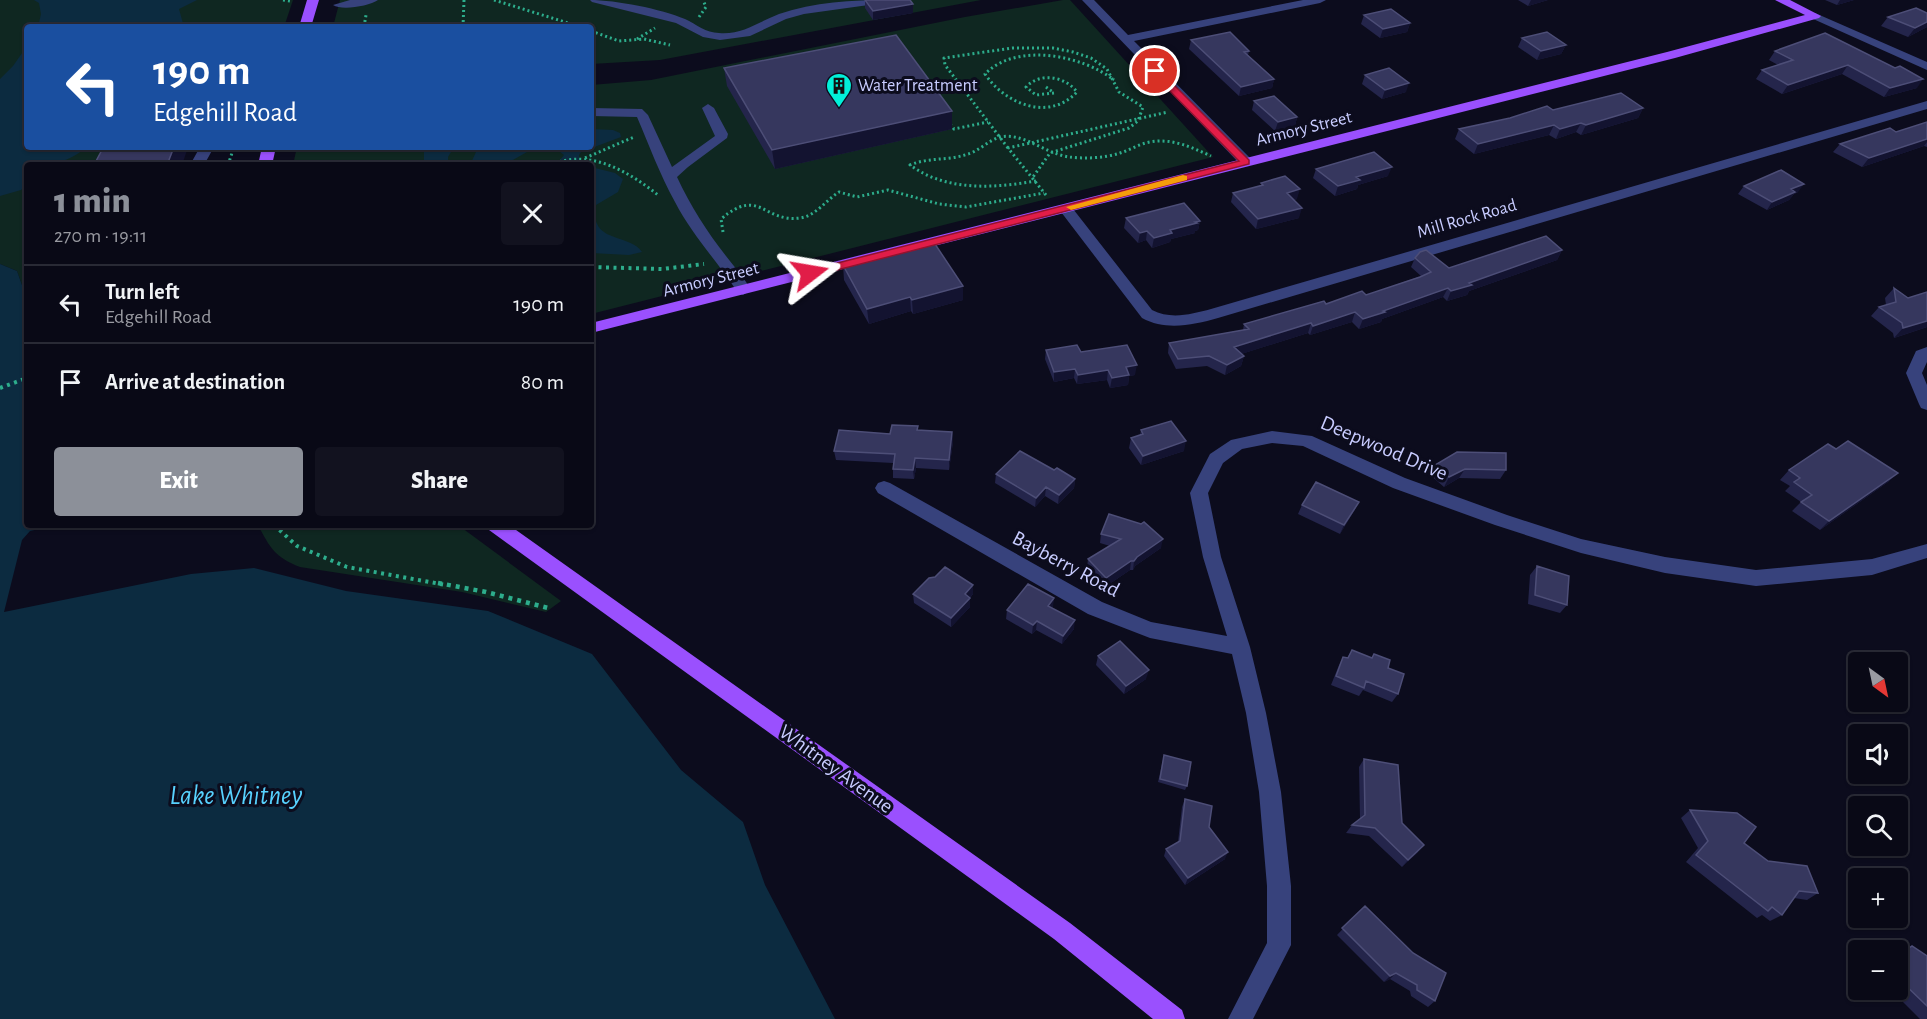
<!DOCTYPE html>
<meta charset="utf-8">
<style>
:root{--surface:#090916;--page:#12121f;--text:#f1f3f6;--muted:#999aa1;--line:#292a35;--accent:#8c9099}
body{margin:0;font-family:"Alegreya Sans",sans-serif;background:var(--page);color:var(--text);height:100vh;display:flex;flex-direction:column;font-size:22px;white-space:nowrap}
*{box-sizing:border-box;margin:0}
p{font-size:20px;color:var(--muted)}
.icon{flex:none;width:33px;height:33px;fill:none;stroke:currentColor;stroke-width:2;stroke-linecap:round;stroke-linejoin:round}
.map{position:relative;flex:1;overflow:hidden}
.side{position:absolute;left:24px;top:162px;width:570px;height:366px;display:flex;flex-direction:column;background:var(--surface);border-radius:6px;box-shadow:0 2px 4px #0004,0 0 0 2px var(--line)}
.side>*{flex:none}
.top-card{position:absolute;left:24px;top:24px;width:570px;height:126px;border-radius:6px;box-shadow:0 2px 4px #0004,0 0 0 2px var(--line);background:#1a4fa0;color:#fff;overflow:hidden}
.needle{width:39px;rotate:147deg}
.controls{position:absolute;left:1848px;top:652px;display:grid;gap:12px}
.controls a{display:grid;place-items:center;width:60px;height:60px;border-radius:6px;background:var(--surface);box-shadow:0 2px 4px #0004,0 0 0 2px var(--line);font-size:30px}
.pin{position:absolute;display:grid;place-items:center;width:51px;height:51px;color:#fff;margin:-26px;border:3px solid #fff;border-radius:50%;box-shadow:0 2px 6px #0007}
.me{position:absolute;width:66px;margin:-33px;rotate:76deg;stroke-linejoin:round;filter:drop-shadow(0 0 4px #0008)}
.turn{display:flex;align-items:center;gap:21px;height:126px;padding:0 30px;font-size:27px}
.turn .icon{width:78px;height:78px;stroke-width:2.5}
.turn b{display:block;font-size:42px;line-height:51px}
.round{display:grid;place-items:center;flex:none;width:63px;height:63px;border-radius:6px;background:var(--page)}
.summary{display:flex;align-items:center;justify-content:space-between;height:102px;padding:0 30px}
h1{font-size:36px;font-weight:800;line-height:45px;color:var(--accent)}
.primary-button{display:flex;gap:12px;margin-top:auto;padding:12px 30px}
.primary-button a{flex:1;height:69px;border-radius:6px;background:var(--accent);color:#fff;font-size:24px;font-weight:800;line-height:69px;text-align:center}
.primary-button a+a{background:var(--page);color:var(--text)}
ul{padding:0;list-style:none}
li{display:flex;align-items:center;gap:18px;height:78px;padding:0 30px;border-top:2px solid var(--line)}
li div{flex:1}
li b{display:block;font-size:22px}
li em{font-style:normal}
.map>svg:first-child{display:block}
.green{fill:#0f2721}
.water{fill:#0c2b40}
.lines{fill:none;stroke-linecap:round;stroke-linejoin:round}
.path-far2{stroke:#2dad8c;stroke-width:3;stroke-dasharray:2 3;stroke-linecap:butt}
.path-far1{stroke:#2dad8c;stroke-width:4;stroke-dasharray:3 4.5;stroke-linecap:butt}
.path{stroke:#2dad8c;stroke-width:4.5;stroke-dasharray:4 5;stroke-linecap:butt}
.minor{fill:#37427c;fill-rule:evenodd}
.major{fill:#9a50fe;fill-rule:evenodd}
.wall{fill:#24254b}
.shaded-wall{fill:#131330}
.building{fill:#36375e;stroke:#4d4e77;stroke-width:1.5}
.route{fill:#e11d48;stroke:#92132f;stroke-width:1.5}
.slow{fill:#f59e0b}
.labels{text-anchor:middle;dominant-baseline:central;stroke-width:6;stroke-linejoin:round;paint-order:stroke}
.far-poi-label{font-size:18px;fill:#c8ccff;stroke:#0c0c1d;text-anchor:start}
.far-street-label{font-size:18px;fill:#c8ccff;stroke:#0c0c1d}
.street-label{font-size:21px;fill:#c8ccff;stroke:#0c0c1d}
.near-water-label{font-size:27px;font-style:italic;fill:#57d1fe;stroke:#0c0c1d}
</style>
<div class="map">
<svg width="1927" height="1019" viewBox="0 0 1927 1019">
<rect width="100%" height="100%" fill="#0c0c1d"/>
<!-- green -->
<path class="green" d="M0 0H293L284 27H27V147H135L99 165H27V281L22 285 17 271 0 264Z
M340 0H981L660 60 591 64V27H333Z
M1063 0H1070L1213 157 591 314V165H293L297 147H591V85L651 80 965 17Z
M258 525H458L561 601 546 612 462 592 300 567C275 557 270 548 258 525Z"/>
<!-- water -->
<path class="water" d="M34 0H197L179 9 184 27H38L41 14 39 3Z
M27 46V147H87C68 163 51 165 27 165V184L21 190 0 196V79L13 66Z
M591 129 613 130 620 133 621 137 581 152 579 155 580 163 586 165H556L564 155 555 148 549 147H591Z
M427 147H454L448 157V165H424V151Z
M473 147H544L534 148 504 165H470L476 152Z
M591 167 615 173 623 179 618 192 596 205C588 244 630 233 642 252L629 255 591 253Z
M0 264 17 271 22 285 27 328V525H57L30 531 22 540 4 612 191 574 254 568 346 591 488 611 592 654 681 770 743 822 765 885 835 1019H0Z"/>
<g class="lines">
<!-- path-far2 -->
<path class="path-far2" d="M283 0 290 1
M494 0 581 27
M699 17 706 7 703 0
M364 27 366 15
M463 27 464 0
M591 31 619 41 644 39 670 45
M637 39 655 28
M1046 87 1054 93 1036 95 1026 87C1040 72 1065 76 1077 92 1049 122 1005 104 985 74 1016 42 1082 55 1114 80
M950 124 954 129 988 122
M1008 148 945 65 944 58 1012 48H1053L1073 52 1091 58 1107 69 1119 92 1143 107 1138 121 1129 128 1050 153 1033 177
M585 158 634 137
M228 165 234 147
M550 165C589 148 628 171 658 195
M1036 181C994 188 947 192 910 165 929 157 948 161 968 154 979 151 989 140 1000 137 1023 132 1046 154 1069 157 1085 159 1105 158 1120 153 1130 150 1139 144 1150 142 1172 138 1191 147 1211 156
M1046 195 1008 148 1168 112
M723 232 721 219C760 186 763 223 800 218 816 216 826 200 839 192L857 197 888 190 939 204 966 207 1044 193"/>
<!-- path-far1 -->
<path class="path-far1" d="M591 267 662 269 704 264
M0 388 27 378
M274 525 297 546 347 567 446 585"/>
<!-- path -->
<path class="path" d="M438 583 486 592 548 608"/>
<!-- minor -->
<path class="minor" d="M350 0H378C369 6 342 11 333 5Z
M590 0C616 0 661 9 685 19 696 24 706 33 719 33 742 35 758 22 779 14 814 2 852 0 889 0L883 3 804 14 786 19 750 36 720 40 703 37 676 23 592 2Z
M1082 0H1094L1128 35 1303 0H1326L1320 3 1134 41 1251 159 1253 162 1246 166 1241 165Z
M1815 13 1927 62V70L1811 18V14Z
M1927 101V109L1218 318C1193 325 1166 331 1142 318L1058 208 1065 204 1070 205 1152 310C1171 320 1192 314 1211 309Z
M708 104 714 108 728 134 727 138 688 167 677 177C690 205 707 232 726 256 735 268 744 277 751 290L743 295 738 293C718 262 692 235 675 202 660 175 649 145 637 117L591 116V108L642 109 648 115 672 167 715 136 702 108Z
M200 147H214L204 165H190Z
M1927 347V362L1922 373 1927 385V410L1921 408 1919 404 1906 373 1916 351Z
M1272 431 1312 436 1405 478 1507 515 1581 539 1665 557 1756 570 1872 559 1927 544V558L1872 575 1756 586 1665 573 1581 553 1495 525 1393 488 1303 446 1272 443 1242 449 1223 463 1208 493 1221 557 1250 647 1266 713 1281 792 1291 886V945L1253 1019H1228L1267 943V886L1259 792 1246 713 1232 654 1150 638 1088 614 878 493 875 488 878 483 884 481 890 483 1102 602 1151 622 1227 636 1203 557 1190 493 1210 454 1231 440Z"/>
<!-- major -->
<path class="major" d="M307 0H319L311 27H299Z
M1775 0H1790L1821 16 1819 18 1675 58 591 333V323L1667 52 1805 15Z
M262 147H276L272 165H258Z
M486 525H509L1070 923 1182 1010 1185 1019H1153L1054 939 489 530Z"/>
</g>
<!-- wall -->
<path class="wall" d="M865 0H910L913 4V13L873 20 865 8Z
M1518 0H1548L1528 6Z
M1825 0H1854L1837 5Z
M1927 13V27L1908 37 1881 26 1888 17Z
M1364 15 1410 23 1407 32 1380 38 1361 24Z
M1825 33 1917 88 1884 97 1842 74 1782 94 1756 79 1762 70 1778 65 1769 60 1775 51Z
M1522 38 1566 45 1561 54 1537 60 1518 47Z
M1191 40 1249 51 1248 55 1274 79 1272 88 1239 96 1189 49Z
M724 68 952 129 775 169 727 86Z
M1365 75 1406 92 1382 99 1362 84Z
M1254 101 1297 117 1295 126 1275 131 1252 110Z
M1643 108 1638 118 1581 135 1576 132 1556 139 1549 135 1474 154 1455 139 1459 129 1553 110Z
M1927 122V147L1924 146 1862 167 1833 152 1840 144 1896 132Z
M1316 169 1388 176 1358 185 1357 189 1335 196 1313 178Z
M1261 183 1297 199 1294 200 1299 218 1256 229 1231 202 1233 193 1261 186Z
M1744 186 1798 192 1794 194 1789 200 1767 210 1738 194Z
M1126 218 1200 221 1198 230 1195 231V233L1171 239 1170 242 1152 248 1146 240 1138 243 1124 228Z
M1562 250 1557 260 1469 291 1467 295 1447 301 1443 297 1382 319 1381 322 1359 329 1352 322 1310 335 1308 333 1241 354 1244 356 1241 366 1225 375 1207 366 1176 369 1168 353 1169 343 1243 330 1244 324 1326 304 1366 295 1421 276 1411 267 1415 258 1449 268Z
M843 265 963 300 913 314 911 311 869 324 844 280Z
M1894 288 1908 298 1927 327 1894 338 1893 333 1871 316 1879 307 1886 305 1885 298Z
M1046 350 1081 352 1135 375 1129 376 1128 385 1110 388 1107 380 1077 384 1074 378 1054 382 1045 359Z
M918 430 952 432 953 442 949 470 916 468 914 479 893 478V463L836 460 834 451 890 434Z
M1141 430 1184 451 1141 465 1129 448 1131 438 1140 435Z
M1836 449 1898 473 1888 482 1820 530 1792 511 1801 502 1785 491 1790 486 1780 480 1789 470Z
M1435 465 1506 470 1500 479 1459 478 1444 487 1430 475Z
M1054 470 1075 479 1074 488 1058 504 1045 496 1035 507 995 483 996 474Z
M1359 502 1354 511 1340 534 1298 514 1302 505Z
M1101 534 1161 548 1135 566 1133 570H1130L1105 587 1087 568 1088 559 1110 546 1100 543Z
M1537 566 1567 605 1560 613 1528 604 1530 575Z
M973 585V594L970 598V607L951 627 914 603 913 594Z
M1054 598 1052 608 1074 629 1062 644 1036 630 1032 634 1006 619 1007 610Z
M1352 650 1372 658 1374 654 1388 668 1398 694 1392 702 1363 690 1359 696 1331 685 1339 665 1343 657 1347 658Z
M1098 656 1146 679 1124 694 1096 665Z
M1164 755 1187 786 1185 790 1158 782Z
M1364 759 1418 852 1402 867 1369 836 1346 833 1352 825 1360 819 1359 767Z
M1185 799 1225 859 1185 885 1164 856 1166 849 1178 842 1182 807Z
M1690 810 1744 843 1768 861 1818 893 1807 900 1794 898 1782 915 1770 921 1762 915 1757 918 1686 862 1698 848 1681 818Z
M1365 906 1435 1001 1428 1007 1411 996 1410 991 1390 979 1384 982 1337 935Z
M1900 939 1908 947 1912 946 1927 956V1019H1920L1891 990H1898V951H1880L1887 945Z"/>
<!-- shaded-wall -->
<path class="shaded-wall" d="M1531 0H1548L1528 6Z
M1840 0H1854L1837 5Z
M913 4V13L873 20V11Z
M1927 22V27L1908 37 1915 28Z
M1410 23 1407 32 1380 38 1383 29Z
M1566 45 1561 54 1537 60 1541 51Z
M1848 65 1842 74 1782 94 1788 85Z
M1274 79 1272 88 1239 96 1241 87Z
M1923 79 1917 88 1884 97 1890 88Z
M1409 83 1406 92 1382 99 1385 90Z
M1643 108 1638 118 1581 135 1586 125Z
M952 111V129L775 169 772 150Z
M1297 117 1295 126 1275 131 1278 122Z
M1581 123 1576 132 1556 139 1560 129Z
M1554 125 1549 135 1474 154 1478 144Z
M1927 139V142L1924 146 1862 167 1869 158Z
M174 147H188L182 165H167Z
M1392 167 1388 176 1358 185 1357 189 1335 196 1338 186 1356 177Z
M1804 184 1798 192 1794 194 1789 200 1767 210 1772 202 1791 189Z
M1300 189 1297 199 1285 203 1287 193Z
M1302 208 1299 218 1256 229 1258 219Z
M1200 221 1198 230 1195 231V233L1171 239 1170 242 1152 248 1154 238 1170 230Z
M1147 231 1146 240 1138 243 1140 233Z
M1562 250 1557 260 1469 291 1467 295 1447 301 1451 291 1469 283Z
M963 286V300L913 314 912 300Z
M1448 288 1443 297 1382 319 1381 322 1359 329 1363 319 1383 311Z
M910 297 911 311 869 324 867 309Z
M1355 312 1352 322 1310 335 1313 326Z
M1927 321V327L1894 338 1903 328Z
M1311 323 1308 333 1232 357 1234 347Z
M1244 356 1241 366 1225 375 1227 365Z
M1137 365 1135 375 1129 376 1128 385 1110 388 1112 378 1126 367Z
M1075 369 1074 378 1054 382V372Z
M1108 370 1107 380 1077 384 1078 375Z
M952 432 953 442 949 470V460Z
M1186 441 1184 451 1141 465 1143 456Z
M915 458 916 468 914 479 913 470Z
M1465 469 1459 478 1444 487 1449 477Z
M1898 473 1888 482 1820 530 1829 521Z
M1075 479 1074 488 1058 504 1059 495Z
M1046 487 1045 496 1035 507 1036 498Z
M1359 502 1354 511 1340 534 1344 525Z
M1163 539 1161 548 1135 566 1133 570 1134 561 1137 557Z
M1131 561 1130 570 1105 587 1106 578Z
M973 585V594L965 603V594Z
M970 598V607L951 627V618Z
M1054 598 1053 607 1047 615 1048 606Z
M1075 620 1074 629 1062 644 1063 636Z
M1037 621 1036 630 1032 634 1033 625Z
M1149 670 1146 679 1124 694 1126 686Z
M1424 845 1418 852 1402 867 1408 860Z
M1228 852 1225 859 1185 885 1188 878Z
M1396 973 1390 979 1384 982 1390 976Z"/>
<!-- building -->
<path class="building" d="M865 0H910L913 4 873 11Z
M1916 8 1927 13V22L1915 28 1888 17Z
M1391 9 1410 23 1383 29 1364 15Z
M1230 32 1249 51 1244 52 1274 79 1241 87 1191 40Z
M1547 32 1566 45 1541 51 1522 38Z
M1825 33 1895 68 1900 66 1923 79 1890 88 1848 65 1788 85 1762 70 1793 60 1775 51Z
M896 35 952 111 772 150 724 68Z
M1389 68 1409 83 1385 90 1365 75Z
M1621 93 1643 108 1586 125 1581 123 1560 129 1554 125 1478 144 1459 129 1510 118 1547 106 1553 110Z
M1274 96 1297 117 1278 122 1254 101Z
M1927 122V139L1869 158 1840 144 1890 128 1896 132Z
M113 147H174L167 165H94L103 148Z
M1374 152 1392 167 1356 177 1360 180 1338 186 1316 169Z
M1781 170 1804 184 1791 189 1795 192 1772 202 1744 186Z
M1285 176 1300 189 1287 193 1302 208 1258 219 1233 193 1263 185 1261 183Z
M1184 203 1200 221 1195 222 1197 223 1170 230 1172 233 1154 238 1147 231 1140 233 1126 218Z
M1546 236 1562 250 1469 283 1472 285 1451 291 1448 288 1383 311 1385 312 1363 319 1355 312 1313 326 1311 323 1234 347 1244 356 1227 365 1209 356 1178 359 1169 343 1249 329 1244 324 1324 301 1326 304 1362 291 1366 295 1420 277 1431 272 1415 258 1420 252 1426 250 1449 268Z
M933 241 963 286 912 300 910 297 867 309 843 265Z
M27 287V309L23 288Z
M1894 288 1908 298 1927 292V321L1903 328 1902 323 1879 307 1896 302Z
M1077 345 1081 352 1127 345 1137 365 1126 367 1129 375 1112 378 1108 370 1078 375 1075 369 1054 372 1046 350Z
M1171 421 1186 441 1143 456 1131 438 1143 434 1141 430Z
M892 425 918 426 917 430 952 432 949 460 915 458 913 470 893 469 895 454 834 451 839 430 890 434Z
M1848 441 1898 473 1829 521 1801 502 1812 495 1794 482 1800 478 1789 470 1828 444 1836 449Z
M1020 451 1054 470 1057 468 1075 479 1059 495 1046 487 1036 498 996 474Z
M1457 452 1506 453V470L1465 469 1449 477 1435 465Z
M1316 482 1359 502 1344 525 1302 505Z
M1109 514 1141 524 1144 522 1163 539 1137 557 1134 561H1131L1106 578 1088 559 1121 539 1101 534Z
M1537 566 1569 576 1567 605 1535 595Z
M945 567 973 585 965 594 970 598 951 618 913 594 929 578 935 577Z
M1028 584 1054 598 1048 606 1075 620 1063 636 1037 621 1033 625 1007 610Z
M1120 641 1149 670 1126 686 1098 656Z
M1352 650 1372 658 1374 654 1390 660 1388 668 1404 674 1398 694 1366 681 1364 688 1336 676 1343 657 1348 658Z
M1164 755 1191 762 1187 786 1160 779Z
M1364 759 1398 765 1402 823 1424 845 1408 860 1375 828 1352 825 1365 815Z
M1185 799 1212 806 1209 827 1228 852 1188 878 1166 849 1180 841Z
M1690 810 1737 813 1756 827 1744 843 1768 861 1807 866 1818 893 1799 891 1782 915 1772 907 1768 911 1696 855 1708 841Z
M1365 906 1413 953 1446 973 1435 1001 1417 990V985L1396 973 1390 976 1342 928Z
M1900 939 1909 948 1912 946 1927 956V1006L1898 978V963L1899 961 1898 960V951H1888L1887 950Z"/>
<!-- route -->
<path class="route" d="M1152 69H1158L1249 160V164L810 277 804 273 810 270 1239 161 1152 73Z"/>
<!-- slow -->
<path class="slow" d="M1183 175 1187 176V180L1071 210 1066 207Z"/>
<!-- icons -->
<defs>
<symbol id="building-pin" viewBox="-11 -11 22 30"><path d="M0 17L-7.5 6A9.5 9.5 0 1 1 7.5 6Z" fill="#02f0d9" stroke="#0c0c1d"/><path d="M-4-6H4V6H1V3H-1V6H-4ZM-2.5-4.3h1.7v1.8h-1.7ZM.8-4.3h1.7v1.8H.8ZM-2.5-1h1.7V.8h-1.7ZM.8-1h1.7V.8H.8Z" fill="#111"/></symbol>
</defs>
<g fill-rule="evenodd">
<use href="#building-pin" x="824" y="71" width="30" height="40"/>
</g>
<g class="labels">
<!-- far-poi labels -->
<g class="far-poi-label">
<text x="858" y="86">Water Treatment</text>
</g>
<!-- far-street labels -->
<g class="far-street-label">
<text transform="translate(1304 129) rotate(-14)">Armory Street</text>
<text transform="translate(1467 219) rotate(-16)">Mill Rock Road</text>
<text transform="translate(711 280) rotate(-14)">Armory Street</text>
</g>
<!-- street labels -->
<g class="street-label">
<text transform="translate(1384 448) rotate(23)">Deepwood Drive</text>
<text transform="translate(1066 564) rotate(28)">Bayberry Road</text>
<text transform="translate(836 769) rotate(36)">Whitney Avenue</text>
</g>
<!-- near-water labels -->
<g class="near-water-label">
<text x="236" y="795">Lake Whitney</text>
</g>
</g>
</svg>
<div class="controls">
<a><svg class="needle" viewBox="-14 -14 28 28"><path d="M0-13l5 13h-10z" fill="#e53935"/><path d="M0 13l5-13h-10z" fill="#999aa1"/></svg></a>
<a><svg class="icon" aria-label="sound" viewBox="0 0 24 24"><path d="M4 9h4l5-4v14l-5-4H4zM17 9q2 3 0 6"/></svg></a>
<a><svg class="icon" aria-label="search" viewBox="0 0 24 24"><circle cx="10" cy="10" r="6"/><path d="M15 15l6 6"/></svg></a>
<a>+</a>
<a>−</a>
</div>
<div class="pin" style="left:1155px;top:71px;background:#d93025"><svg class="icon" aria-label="arrive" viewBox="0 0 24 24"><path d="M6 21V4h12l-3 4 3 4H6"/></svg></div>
<svg class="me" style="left:810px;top:273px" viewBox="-20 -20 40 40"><path d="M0-17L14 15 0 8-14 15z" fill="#e11d48" stroke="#fff" stroke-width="4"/></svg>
<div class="top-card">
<div class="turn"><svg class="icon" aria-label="left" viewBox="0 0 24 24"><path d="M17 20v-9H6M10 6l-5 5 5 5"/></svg><div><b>190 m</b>Edgehill Road</div></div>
</div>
<section class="side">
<div class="summary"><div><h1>1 min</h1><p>270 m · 19:11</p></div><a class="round"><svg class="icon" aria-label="close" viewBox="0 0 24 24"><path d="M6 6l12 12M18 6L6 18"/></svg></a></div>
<ul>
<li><svg class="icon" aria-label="left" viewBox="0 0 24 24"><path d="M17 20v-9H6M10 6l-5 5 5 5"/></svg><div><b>Turn left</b><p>Edgehill Road</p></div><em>190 m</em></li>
<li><svg class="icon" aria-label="arrive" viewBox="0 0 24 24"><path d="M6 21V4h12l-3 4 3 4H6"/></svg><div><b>Arrive at destination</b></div><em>80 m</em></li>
</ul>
<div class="primary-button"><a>Exit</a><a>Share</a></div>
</section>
</div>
